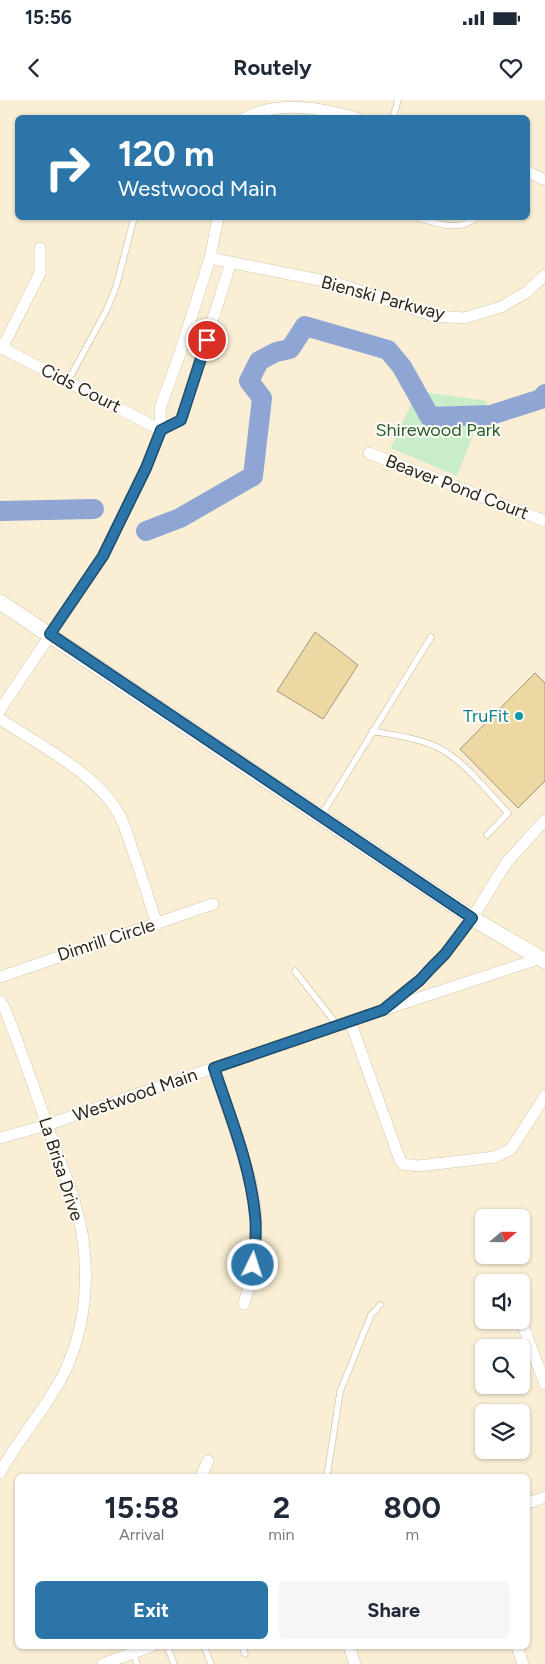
<!DOCTYPE html>
<style>
:root{--surface:#fff;--page:#f6f6f7;--text:#1f2937;--muted:#747a83;--accent:#2b75a8}
body{margin:0;font-family:Figtree,sans-serif;background:var(--page);color:var(--text);height:100vh;display:flex;flex-direction:column;font-size:19px;white-space:nowrap}
*{box-sizing:border-box;margin:0}
p{font-size:16px;color:var(--muted)}
.icon{flex:none;width:28px;height:28px;fill:none;stroke:currentColor;stroke-width:2;stroke-linecap:round;stroke-linejoin:round}
.map{position:relative;flex:1;overflow:hidden}
.drawer{position:absolute;left:15px;top:1374px;width:515px;height:175px;display:flex;flex-direction:column;background:var(--surface);border-radius:8px;box-shadow:0 1px 4px #0004}
.drawer>*{flex:none}
.hud{position:absolute;left:15px;top:15px;width:515px;height:105px;border-radius:8px;box-shadow:0 1px 4px #0004;background:#2b75a8;color:#fff;overflow:hidden}
.needle{width:32px;rotate:70deg}
.controls{position:absolute;left:475px;top:1109px;display:grid;gap:10px}
.controls a{display:grid;place-items:center;width:55px;height:55px;border-radius:8px;background:var(--surface);box-shadow:0 1px 4px #0004;font-size:25px}
.pin{position:absolute;display:grid;place-items:center;width:42px;height:42px;color:#fff;margin:-21px;border:2px solid #fff;border-radius:50%;box-shadow:0 1px 5px #0007}
.me{position:absolute;width:55px;margin:-28px;rotate:4deg;stroke-linejoin:round;filter:drop-shadow(0 0 4px #0008)}
.turn{display:flex;align-items:center;gap:18px;height:105px;padding:0 20px;font-size:22px}
.turn .icon{width:65px;height:65px;stroke-width:2.5}
.turn b{display:block;font-size:35px;line-height:42px}
.eta{display:flex;justify-content:space-evenly;align-items:center;height:85px;text-align:center}
.eta b{font-size:30px;font-weight:700;line-height:35px}
.primary-button{display:flex;gap:10px;margin-top:auto;padding:10px 20px}
.primary-button a{flex:1;height:58px;border-radius:8px;background:var(--accent);color:#fff;font-size:20px;font-weight:700;line-height:58px;text-align:center}
.primary-button a+a{background:var(--page);color:var(--text)}
.status{display:flex;justify-content:space-between;align-items:center;height:35px;padding:0 25px;background:var(--surface);direction:ltr}
.status svg{height:14px;fill:currentColor}
header{display:flex;justify-content:space-between;align-items:center;height:65px;padding:0 20px;background:var(--surface);font-size:22px;font-weight:700}
.map>svg:first-child{display:block}
.green{fill:#c8edc8}
.lines{fill:none;stroke-linecap:round;stroke-linejoin:round}
.river{stroke:#8fa6d4;stroke-width:20}
.building{fill:#edd7a2;stroke:#a1977f}
.service-casing{stroke:#d2c7ae;stroke-width:7}
.minor-casing{stroke:#d2c7ae;stroke-width:12}
.secondary-casing{stroke:#d2c7ae;stroke-width:16}
.service{stroke:#fff;stroke-width:5.5}
.minor{stroke:#fff;stroke-width:11}
.secondary{stroke:#fff;stroke-width:15}
.route-casing{stroke:#1c4c6d;stroke-width:12}
.route{stroke:#2b75a8;stroke-width:9}
.culture-dot{fill:#0f9aa8;stroke:#fffcf7;stroke-width:2}
.labels{text-anchor:middle;dominant-baseline:central;stroke-width:4;stroke-linejoin:round;paint-order:stroke}
.street-label{font-size:18px;fill:#2a261c;stroke:#fffcf7}
.park-label{font-size:18px;fill:#265f2b;stroke:#fffcf7}
.culture-label{font-size:18px;fill:#0d838f;stroke:#fffcf7;text-anchor:end}
</style>
<div class="status"><b>15:56</b><svg viewBox="0 0 49 12"><path d="M0 12V9h3v3zM5 12V6h3v6zM10 12V3h3v9zM15 12V0h3v12zM26 1h20v11H26zM47 4h2v5h-2z"/></svg></div>
<header><svg class="icon" aria-label="back" viewBox="0 0 24 24"><path d="M15 5l-7 7 7 7"/></svg>Routely<svg class="icon" aria-label="heart" viewBox="0 0 24 24"><path d="M12 20l-8-8c-3-5 5-10 8-4 3-6 11-1 8 4z"/></svg></header>
<div class="map">
<svg width="545" height="1564" viewBox="0 0 545 1564">
<rect width="100%" height="100%" fill="#faefd5"/>
<!-- green -->
<path class="green" d="M417 291 487 301 457 376 391 348Z"/>
<g class="lines">
<!-- river -->
<path class="river" d="M0 411 94 409
M146 431 180 418 253 376 262 298 249 281 259 261 276 252 290 249 305 226 388 250 402 267 430 317 491 315 541 299 545 294"/>
</g>
<!-- building -->
<path class="building" d="M315 532 358 565 323 619 277 591Z
M535 573 545 583V681L518 708 460 649Z"/>
<g class="lines">
<defs>
<path id="service" d="M393 18 398 0
M419 118C439 124 458 132 476 118
M68 281 107 209 116 187 134 118
M372 631C392 635 419 638 437 647 464 660 487 691 508 713L487 735
M321 716 431 537
M295 871 337 925
M327 1376 340 1292 371 1215 380 1205
M167 1546 174 1564
M204 1546 211 1564
M242 1546 245 1554
M133 1553 137 1564"/>
<path id="minor" d="M245 18C279 0 320 8 357 18
M528 72 545 80
M210 158 339 184 434 216 464 218 501 207 527 192 545 175
M0 247 161 330
M2 248 40 173V148
M161 330 181 320 231 162
M369 353 545 421
M0 610 103 456 146 368 161 330 160 308 179 256 210 158 218 118
M0 619C39 645 96 673 119 714 126 727 129 741 134 754 142 777 149 800 157 824
M0 877 213 804
M0 901 4 907C20 946 33 985 47 1025 55 1050 66 1074 74 1100 91 1154 90 1218 65 1271 48 1307 19 1337 0 1373
M388 905 420 880 445 854 472 818 507 762 545 720
M350 921 400 1060 403 1064 418 1066 495 1057 511 1049 545 996
M214 968C222 992 230 1016 238 1040 246 1065 255 1092 256 1118 257 1148 253 1176 244 1204
M0 1038 47 1025 383 910 541 858
M521 1220 545 1284
M201 1376 208 1361
M528 1403 545 1397
M349 1546 355 1564
M517 1546 523 1564
M103 1564 152 1546"/>
<path id="secondary" d="M0 502 472 818 545 861"/>
</defs>
<!-- service casing -->
<use href="#service" class="service-casing"/>
<!-- minor casing -->
<use href="#minor" class="minor-casing"/>
<!-- secondary casing -->
<use href="#secondary" class="secondary-casing"/>
<!-- service -->
<use href="#service" class="service"/>
<!-- minor -->
<use href="#minor" class="minor"/>
<!-- secondary -->
<use href="#secondary" class="secondary"/>
</g>
<g class="lines">
<defs>
<path id="route" d="M207 240 181 320 161 330 146 368 103 456 50 534 472 818 445 854 432 867 420 880 383 910 214 968C230 1016 250 1064 255 1115 257 1131 255 1149 253 1165"/>
</defs>
<!-- route casing -->
<use href="#route" class="route-casing"/>
<!-- route -->
<use href="#route" class="route"/>
</g>
<!-- markers -->
<circle class="culture-dot" cx="519" cy="616" r="5"/>
<g class="labels">
<!-- street labels -->
<g class="street-label">
<text transform="translate(383 198) rotate(15)">Bienski Parkway</text>
<text transform="translate(81 288) rotate(27)">Cids Court</text>
<text transform="translate(457 387) rotate(21)">Beaver Pond Court</text>
<text transform="translate(106 840) rotate(-18)">Dimrill Circle</text>
<text transform="translate(135 995) rotate(-19)">Westwood Main</text>
<text transform="translate(61 1069) rotate(72)">La Brisa Drive</text>
</g>
<!-- park labels -->
<g class="park-label">
<text x="438" y="330">Shirewood Park</text>
</g>
<!-- culture labels -->
<g class="culture-label">
<text x="509" y="616">TruFit</text>
</g>
</g>
</svg>
<div class="controls">
<a><svg class="needle" viewBox="-14 -14 28 28"><path d="M0-13l5 13h-10z" fill="#e53935"/><path d="M0 13l5-13h-10z" fill="#747a83"/></svg></a>
<a><svg class="icon" aria-label="sound" viewBox="0 0 24 24"><path d="M4 9h4l5-4v14l-5-4H4zM17 9q2 3 0 6"/></svg></a>
<a><svg class="icon" aria-label="search" viewBox="0 0 24 24"><circle cx="10" cy="10" r="6"/><path d="M15 15l6 6"/></svg></a>
<a><svg class="icon" aria-label="layers" viewBox="0 0 24 24"><path d="M12 4l9 5-9 5-9-5zM3 14l9 5 9-5"/></svg></a>
</div>
<div class="pin" style="left:207px;top:240px;background:#d93025"><svg class="icon" aria-label="arrive" viewBox="0 0 24 24"><path d="M6 21V4h12l-3 4 3 4H6"/></svg></div>
<svg class="me" style="left:253px;top:1165px" viewBox="-20 -20 40 40"><circle r="17" fill="#2b75a8" stroke="#fff" stroke-width="3"/><path d="M0-11L8 9 0 5-8 9z" fill="#fff"/></svg>
<div class="hud">
<div class="turn"><svg class="icon" aria-label="right" viewBox="0 0 24 24"><path d="M7 20v-9h11M14 6l5 5-5 5"/></svg><div><b>120 m</b>Westwood Main</div></div>
</div>
<section class="drawer">
<div class="eta">
<div><b>15:58</b><p>Arrival</p></div>
<div><b>2</b><p>min</p></div>
<div><b>800</b><p>m</p></div>
</div>
<div class="primary-button"><a>Exit</a><a>Share</a></div>
</section>
</div>
